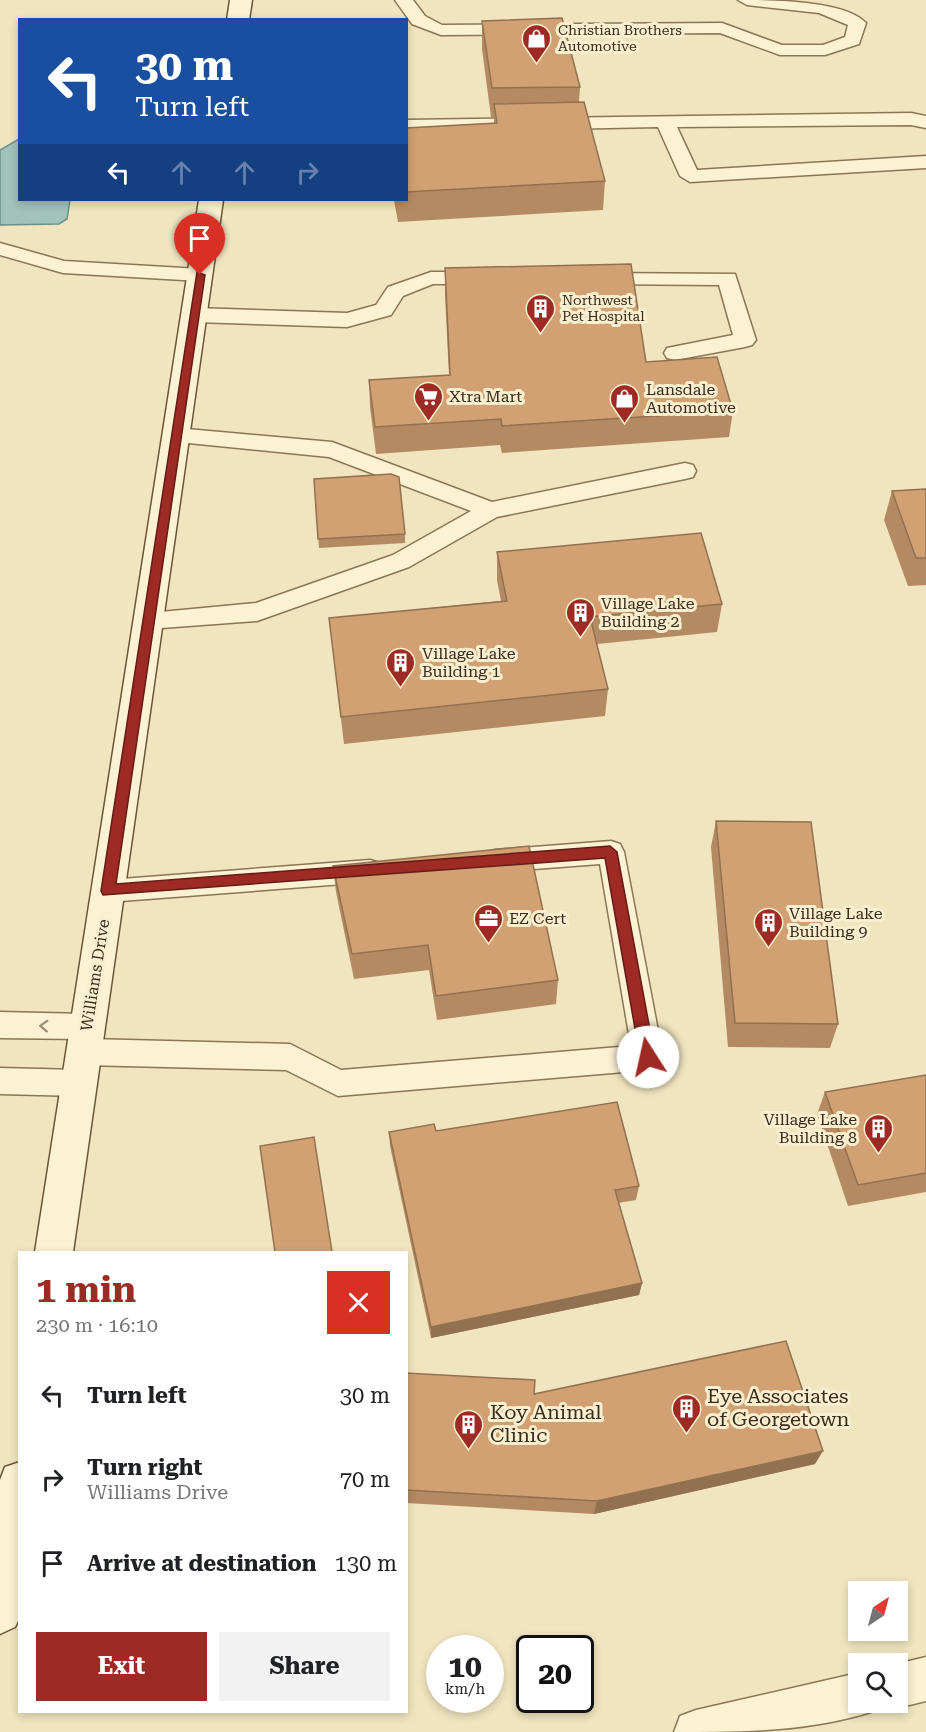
<!DOCTYPE html>
<meta charset="utf-8">
<style>
:root{--surface:#fff;--page:#f2f2f2;--text:#202124;--muted:#757577;--accent:#9d2a23}
body{margin:0;font-family:"Roboto Serif",serif;background:var(--page);color:var(--text);height:100vh;display:flex;flex-direction:column;font-size:22px;white-space:nowrap}
*{box-sizing:border-box;margin:0}
p{font-size:20px;color:var(--muted)}
.icon{flex:none;width:33px;height:33px;fill:none;stroke:currentColor;stroke-width:2;stroke-linecap:round;stroke-linejoin:round}
.map{position:relative;flex:1;overflow:hidden}
.sheet{position:absolute;left:18px;top:1251px;width:390px;height:462px;display:flex;flex-direction:column;background:var(--surface);border-radius:0px;box-shadow:0 3px 9px #0003}
.sheet>*{flex:none}
.banner{position:absolute;left:18px;top:18px;width:390px;height:183px;border-radius:0px;box-shadow:0 3px 9px #0003;background:#1a4fa0;color:#fff;overflow:hidden}
.needle{width:39px;rotate:36deg}
.controls{position:absolute;left:848px;top:1581px;display:grid;gap:12px}
.controls a{display:grid;place-items:center;width:60px;height:60px;border-radius:0px;background:var(--surface);box-shadow:0 3px 9px #0003;font-size:30px}
.speed{position:absolute;left:426px;top:1635px;display:flex;gap:12px;font-size:30px;font-weight:700;text-align:center}
.speed>*{display:grid;place-content:center;width:78px;height:78px;border-radius:50%;background:var(--surface);box-shadow:0 3px 9px #0003;line-height:1}
.speed small{font-size:15px;font-weight:400}
.speed .limit{border:3px solid #111;border-radius:9px;background:#fff;color:#111}
.pin{position:absolute;display:grid;place-items:center;width:51px;height:51px;color:#fff;margin:-62px -26px;border-radius:50% 50% 50% 0;rotate:-45deg;box-shadow:0 0 6px #0007}
.pin .icon{rotate:45deg}
.me{position:absolute;width:66px;margin:-33px;rotate:350deg;stroke-linejoin:round;filter:drop-shadow(0 0 4px #0008)}
.turn{display:flex;align-items:center;gap:21px;height:126px;padding:0 18px;font-size:27px}
.turn .icon{width:78px;height:78px;stroke-width:2.5}
.turn b{display:block;font-size:42px;line-height:51px}
.lanes{display:flex;align-items:center;height:57px;padding:0 18px;background:#0003;justify-content:center;gap:30px;direction:ltr}
.lanes .off{opacity:.35}
.round{display:grid;place-items:center;flex:none;width:63px;height:63px;border-radius:0px;background:var(--page)}
.overview{display:flex;align-items:center;justify-content:space-between;height:102px;padding:0 18px}
h1{font-size:36px;font-weight:700;line-height:45px;color:var(--accent)}
.action{display:flex;gap:12px;margin-top:auto;padding:12px 18px}
.action a{flex:1;height:69px;border-radius:0px;background:var(--accent);color:#fff;font-size:24px;font-weight:700;line-height:69px;text-align:center}
.action a+a{background:var(--page);color:var(--text)}
ul{padding:0;list-style:none}
li{display:flex;align-items:center;gap:18px;height:84px;padding:0 18px}
li div{flex:1}
li b{display:block;font-size:22px}
li em{font-style:normal}
.map>svg:first-child{display:block}
.water{fill:#a3c2bb;stroke:#699089;stroke-width:1.5}
.lines{fill:none;stroke-linecap:round;stroke-linejoin:round}
.service-casing{stroke:#8a7656;stroke-width:3}
.minor-casing{stroke:#8a7656;stroke-width:3}
.secondary-casing{stroke:#6c563a;stroke-width:3}
.service{fill:#fbf2d3;fill-rule:evenodd}
.minor{fill:#fbf2d3;fill-rule:evenodd}
.secondary{fill:#fbf2d3;fill-rule:evenodd}
.wall{fill:#b48a63}
.shaded-wall{fill:#927150}
.building{fill:#d1a173;stroke:#927150;stroke-width:1.5}
.oneway{stroke:#9a8f78}
.route{fill:#9d2a23;stroke:#661b17;stroke-width:1.5}
.labels{text-anchor:middle;dominant-baseline:central;stroke-width:6;stroke-linejoin:round;paint-order:stroke}
.far-poi-label{font-size:14px;fill:#392c1c;stroke:#f7efcf;text-anchor:start}
.poi-label{font-size:16px;fill:#392c1c;stroke:#f7efcf;text-anchor:start}
.street-label{font-size:16px;fill:#392c1c;stroke:#f7efcf}
.near-poi-label{font-size:20px;fill:#392c1c;stroke:#f7efcf;text-anchor:start}
</style>
<div class="map">
<svg width="926" height="1732" viewBox="0 0 926 1732">
<rect width="100%" height="100%" fill="#f0e5bf"/>
<!-- water -->
<path class="water" d="M19 139 20 200H70L67 219 59 224 0 225V150Z"/>
<g class="lines">
<defs>
<path id="service" d="M395 0H413L425 16 442 25 722 23 782 45H823L845 37 848 25 819 13 747 5 738 0C770 0 845 0 866 23L859 44 825 55H780L720 33 441 35 412 24Z
M911 113 926 116V128L911 125 677 127 697 170 926 156V168L690 182 680 176 658 127 406 132V120Z
M0 243 64 261 200 269 207 270 210 275 207 280 200 281 63 273 0 255Z
M431 272H482L489 273 492 278 489 283 482 284H433L403 296 391 315 347 327 194 322 187 320 184 315 187 310 194 308 347 313 376 305 388 287Z
M599 273 735 274 756 340 752 345 745 347 675 360 667 358 664 353 667 348 733 335 719 285 592 284 589 279 592 274Z
M176 428 332 442 492 502 685 463 693 465 696 471 693 477 685 479 497 517 409 567 257 621 148 629 139 626 136 620 139 614 256 603 393 555 471 511 329 457 168 441 165 436 168 431Z
M611 841 620 844 624 852 663 1057 658 1066 648 1070 338 1096 286 1070 83 1065 73 1061 68 1052 73 1043 82 1039 0 1038V1012L87 1014 97 1018 101 1027 97 1036 88 1039 290 1044 341 1070 631 1046 600 864 495 872 485 869 482 861 485 853 495 850Z
M370 860 380 863 384 871 380 879 370 882 108 902 98 899 94 891 98 883 108 880Z
M0 1068 79 1070 89 1074 94 1083 89 1092 79 1096 0 1094Z"/>
<path id="minor" d="M926 1657V1701L897 1708 884 1702H897V1664Z
M858 1673V1702H877L874 1711C809 1732 742 1732 674 1732L680 1716 696 1710Z"/>
<path id="secondary" d="M230 0H252L249 20H227Z
M199 200H223L73 1252H35Z
M20 1462V1617L15 1627 0 1634V1480L5 1467Z"/>
</defs>
<!-- service casing -->
<use href="#service" class="service-casing"/>
<!-- minor casing -->
<use href="#minor" class="minor-casing"/>
<!-- secondary casing -->
<use href="#secondary" class="secondary-casing"/>
<!-- service -->
<use href="#service" class="service"/>
<!-- minor -->
<use href="#minor" class="minor"/>
<!-- secondary -->
<use href="#secondary" class="secondary"/>
</g>
<!-- wall -->
<path class="wall" d="M482 21 580 87 579 102 605 181 603 210 398 222 394 200H406V128L494 123V117H491L482 49Z
M445 268 646 362 733 411 729 437 502 453 500 445 376 454 370 407 369 380 449 375 445 295Z
M314 479 405 534V543L319 548Z
M926 489V585L908 586 884 520 892 491Z
M497 552 722 604 717 632 597 644 608 689 605 716 344 744 329 618 501 601 497 580Z
M716 821 838 1024 830 1048 728 1047 711 847Z
M333 866 558 980 556 1004 437 1020 429 970 354 979 336 892Z
M926 1075V1192L848 1206 817 1114 825 1092Z
M436 1131 639 1186 636 1200 618 1203 642 1283 639 1295 431 1338 390 1146 389 1132Z
M406 1373 534 1394 815 1464 594 1514 406 1503Z"/>
<!-- shaded-wall -->
<path class="shaded-wall" d="M642 1283 639 1295 431 1338V1327Z
M823 1451 815 1464 594 1514 597 1501Z"/>
<!-- building -->
<path class="building" d="M562 18 580 87 492 88 482 21Z
M584 102 605 181 406 192V128L497 123 494 104Z
M631 264 646 362 717 357 733 411 502 426 501 419 375 427 369 380 450 375 445 268Z
M391 474 399 477 405 534 318 539 314 479Z
M926 489V558H916L892 491Z
M701 533 722 604 590 617 608 689 341 717 329 618 507 601 497 552Z
M716 821 811 822 838 1024 735 1023Z
M529 846 558 980 436 996 428 945 352 954 333 866Z
M926 1075V1173L858 1185 825 1092Z
M617 1102 639 1186 615 1190 642 1283 431 1327 389 1132 434 1124 436 1131Z
M314 1137 332 1252H275L260 1146Z
M786 1341 823 1451 597 1501 406 1490V1373L535 1380 534 1394Z"/>
<!-- one-way arrows -->
<defs><path id="oneway-chevron" d="M-2-3.5L2.5 0L-2 3.5" fill="none" stroke-width="1.6" stroke-linecap="round" stroke-linejoin="round" transform="scale(1.5)"/></defs>
<use class="oneway" href="#oneway-chevron" transform="translate(44 1026) rotate(-178)"/>
<!-- route -->
<path class="route" d="M197 272 205 275 116 884 610 846 617 852 655 1057 653 1062H642L640 1057 605 858 103 895 101 891Z"/>
<!-- icons -->
<defs>
<symbol id="shop-pin" viewBox="-11 -11 22 30"><path d="M0 17L-7.5 6A9.5 9.5 0 1 1 7.5 6Z" fill="#9d2a23" stroke="#f7efcf"/><path d="M-5-2.5h2.3a2.7 3.5 0 0 1 5.4 0H5L5.5 6h-11ZM-1.5-2.5h3a1.5 2.3 0 0 0-3 0Z" fill="#fff"/></symbol>
<symbol id="building-pin" viewBox="-11 -11 22 30"><path d="M0 17L-7.5 6A9.5 9.5 0 1 1 7.5 6Z" fill="#9d2a23" stroke="#f7efcf"/><path d="M-4-6H4V6H1V3H-1V6H-4ZM-2.5-4.3h1.7v1.8h-1.7ZM.8-4.3h1.7v1.8H.8ZM-2.5-1h1.7V.8h-1.7ZM.8-1h1.7V.8H.8Z" fill="#fff"/></symbol>
<symbol id="supermarket-pin" viewBox="-11 -11 22 30"><path d="M0 17L-7.5 6A9.5 9.5 0 1 1 7.5 6Z" fill="#9d2a23" stroke="#f7efcf"/><path d="M-6-5.5h2.5l.6 2H6L4.5 2H-2.5L-4.4-4H-6ZM-1.5 3.2a1.3 1.3 0 1 0 .1 0ZM3 3.2a1.3 1.3 0 1 0 .1 0Z" fill="#fff"/></symbol>
<symbol id="office-pin" viewBox="-11 -11 22 30"><path d="M0 17L-7.5 6A9.5 9.5 0 1 1 7.5 6Z" fill="#9d2a23" stroke="#f7efcf"/><path d="M-6-3h4V-5.5h4V-3h4V5H-6ZM-1-4.5V-3h2v-1.5ZM-6 0V1H6V0Z" fill="#fff"/></symbol>
</defs>
<g fill-rule="evenodd">
<use href="#shop-pin" x="520" y="22" width="33" height="45"/>
<use href="#building-pin" x="524" y="292" width="33" height="45"/>
<use href="#supermarket-pin" x="412" y="380" width="33" height="45"/>
<use href="#shop-pin" x="608" y="382" width="33" height="45"/>
<use href="#building-pin" x="564" y="596" width="33" height="45"/>
<use href="#building-pin" x="384" y="646" width="33" height="45"/>
<use href="#office-pin" x="472" y="902" width="33" height="45"/>
<use href="#building-pin" x="752" y="906" width="33" height="45"/>
<use href="#building-pin" x="862" y="1112" width="33" height="45"/>
<use href="#building-pin" x="670" y="1392" width="33" height="45"/>
<use href="#building-pin" x="452" y="1408" width="33" height="45"/>
</g>
<g class="labels">
<!-- far-poi labels -->
<g class="far-poi-label">
<text x="558" y="30">Christian Brothers<tspan x="558" dy="16">Automotive</tspan></text>
<text x="562" y="300">Northwest<tspan x="562" dy="16">Pet Hospital</tspan></text>
</g>
<!-- poi labels -->
<g class="poi-label">
<text x="646" y="389">Lansdale<tspan x="646" dy="18">Automotive</tspan></text>
<text x="449" y="396">Xtra Mart</text>
<text x="601" y="603">Village Lake<tspan x="601" dy="18">Building 2</tspan></text>
<text x="422" y="653">Village Lake<tspan x="422" dy="18">Building 1</tspan></text>
<text x="789" y="913">Village Lake<tspan x="789" dy="18">Building 9</tspan></text>
<text x="509" y="918">EZ Cert</text>
<text x="857" y="1119" text-anchor="end">Village Lake<tspan x="857" dy="18">Building 8</tspan></text>
</g>
<!-- street labels -->
<g class="street-label">
<text transform="translate(95 975) rotate(-81)">Williams Drive</text>
</g>
<!-- near-poi labels -->
<g class="near-poi-label">
<text x="707" y="1396">Eye Associates<tspan x="707" dy="23">of Georgetown</tspan></text>
<text x="490" y="1412">Koy Animal<tspan x="490" dy="23">Clinic</tspan></text>
</g>
</g>
</svg>
<div class="controls">
<a><svg class="needle" viewBox="-14 -14 28 28"><path d="M0-13l5 13h-10z" fill="#e53935"/><path d="M0 13l5-13h-10z" fill="#757577"/></svg></a>
<a><svg class="icon" aria-label="search" viewBox="0 0 24 24"><circle cx="10" cy="10" r="6"/><path d="M15 15l6 6"/></svg></a>
</div>
<div class="speed"><div>10<small>km/h</small></div><div class="limit">20</div></div>
<div class="pin" style="left:200px;top:275px;background:#d93025"><svg class="icon" aria-label="arrive" viewBox="0 0 24 24"><path d="M6 21V4h12l-3 4 3 4H6"/></svg></div>
<svg class="me" style="left:648px;top:1057px" viewBox="-20 -20 40 40"><circle r="19" fill="#fff"/><path d="M0-13L10 11 0 6-10 11z" fill="#9d2a23"/></svg>
<div class="banner">
<div class="turn"><svg class="icon" aria-label="left" viewBox="0 0 24 24"><path d="M17 20v-9H6M10 6l-5 5 5 5"/></svg><div><b>30 m</b>Turn left</div></div>
<div class="lanes"><svg class="icon" aria-label="left" viewBox="0 0 24 24"><path d="M17 20v-9H6M10 6l-5 5 5 5"/></svg><svg class="icon off" aria-label="ahead" viewBox="0 0 24 24"><path d="M12 20V5M6 11l6-6 6 6"/></svg><svg class="icon off" aria-label="ahead" viewBox="0 0 24 24"><path d="M12 20V5M6 11l6-6 6 6"/></svg><svg class="icon off" aria-label="right" viewBox="0 0 24 24"><path d="M7 20v-9h11M14 6l5 5-5 5"/></svg></div>
</div>
<section class="sheet">
<div class="overview"><div><h1>1 min</h1><p>230 m · 16:10</p></div><a class="round" style="background:#d93025;color:#fff"><svg class="icon" aria-label="close" viewBox="0 0 24 24"><path d="M6 6l12 12M18 6L6 18"/></svg></a></div>
<ul>
<li><svg class="icon" aria-label="left" viewBox="0 0 24 24"><path d="M17 20v-9H6M10 6l-5 5 5 5"/></svg><div><b>Turn left</b></div><em>30 m</em></li>
<li><svg class="icon" aria-label="right" viewBox="0 0 24 24"><path d="M7 20v-9h11M14 6l5 5-5 5"/></svg><div><b>Turn right</b><p>Williams Drive</p></div><em>70 m</em></li>
<li><svg class="icon" aria-label="arrive" viewBox="0 0 24 24"><path d="M6 21V4h12l-3 4 3 4H6"/></svg><div><b>Arrive at destination</b></div><em>130 m</em></li>
</ul>
<div class="action"><a>Exit</a><a>Share</a></div>
</section>
</div>
